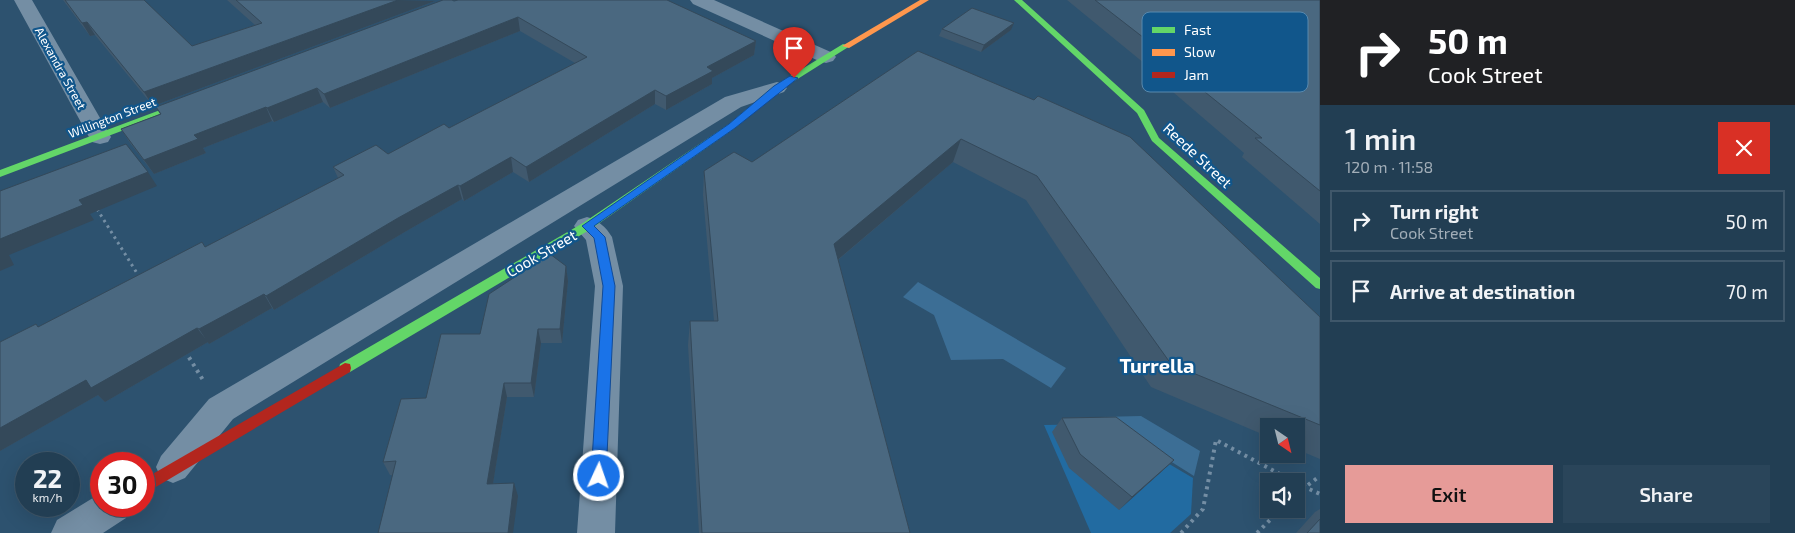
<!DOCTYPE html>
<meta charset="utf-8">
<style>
:root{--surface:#223e53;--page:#2a455a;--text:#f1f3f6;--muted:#a2aeb8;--line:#3f576a;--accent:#e69b98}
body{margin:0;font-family:"Exo 2",sans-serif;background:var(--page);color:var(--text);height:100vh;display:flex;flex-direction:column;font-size:19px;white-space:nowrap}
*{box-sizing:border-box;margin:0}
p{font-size:16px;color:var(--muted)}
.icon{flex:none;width:28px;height:28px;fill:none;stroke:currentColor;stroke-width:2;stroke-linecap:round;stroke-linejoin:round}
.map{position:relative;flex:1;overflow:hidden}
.drawer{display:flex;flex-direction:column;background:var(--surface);width:475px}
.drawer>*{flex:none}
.banner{background:#202124;color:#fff;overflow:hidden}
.needle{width:32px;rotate:145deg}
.fabs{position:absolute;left:1260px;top:418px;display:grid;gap:10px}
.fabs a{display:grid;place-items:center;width:45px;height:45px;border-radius:0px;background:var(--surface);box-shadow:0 5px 20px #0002,0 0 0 1px var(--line);font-size:25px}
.speed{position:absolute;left:15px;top:452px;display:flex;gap:10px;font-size:25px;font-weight:700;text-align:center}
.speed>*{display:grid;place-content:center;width:65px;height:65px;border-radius:50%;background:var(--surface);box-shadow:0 5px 20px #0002,0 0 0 1px var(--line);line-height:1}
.speed small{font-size:12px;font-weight:400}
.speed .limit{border:8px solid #d22;background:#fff;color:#111}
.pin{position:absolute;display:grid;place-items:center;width:42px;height:42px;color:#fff;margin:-51px -21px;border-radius:50% 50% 50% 0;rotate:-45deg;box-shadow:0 0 5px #0007}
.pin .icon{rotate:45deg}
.me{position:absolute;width:55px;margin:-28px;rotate:3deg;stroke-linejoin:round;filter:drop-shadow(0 0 4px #0008)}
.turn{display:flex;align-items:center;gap:18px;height:105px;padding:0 25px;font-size:22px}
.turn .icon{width:65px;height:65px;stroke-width:2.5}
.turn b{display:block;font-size:35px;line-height:42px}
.round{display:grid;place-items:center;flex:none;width:52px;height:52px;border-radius:0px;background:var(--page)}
.head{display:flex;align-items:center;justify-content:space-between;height:85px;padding:0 25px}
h1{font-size:30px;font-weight:600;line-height:38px}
.primary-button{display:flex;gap:10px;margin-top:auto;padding:10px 25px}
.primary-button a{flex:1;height:58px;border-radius:0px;background:var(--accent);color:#111;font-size:20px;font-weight:600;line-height:58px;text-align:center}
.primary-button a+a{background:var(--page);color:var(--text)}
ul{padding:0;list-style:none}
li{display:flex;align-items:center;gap:15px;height:62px;margin:0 10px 8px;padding:0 15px;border:2px solid var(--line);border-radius:0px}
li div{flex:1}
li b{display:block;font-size:19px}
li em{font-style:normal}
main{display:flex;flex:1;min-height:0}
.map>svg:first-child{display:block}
.green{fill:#226ba1}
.water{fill:#3c6e95}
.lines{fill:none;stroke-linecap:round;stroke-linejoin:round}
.path-far1{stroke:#748ea4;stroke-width:3;stroke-dasharray:2.5 4;stroke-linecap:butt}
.path{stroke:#748ea4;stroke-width:4;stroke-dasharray:3 4.5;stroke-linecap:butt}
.street{fill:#748ea4;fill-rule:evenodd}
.fast{fill:#63d668;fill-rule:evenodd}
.slow{fill:#ff974d;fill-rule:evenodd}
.jam{fill:#b3261e;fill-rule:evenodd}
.wall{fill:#40596e}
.shaded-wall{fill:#34495a}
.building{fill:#4a6880;stroke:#34495a}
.route{fill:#1a73e8;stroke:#114b97}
.labels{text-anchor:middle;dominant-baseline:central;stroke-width:4.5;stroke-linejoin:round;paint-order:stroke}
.far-street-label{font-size:12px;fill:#fff;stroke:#11568b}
.street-label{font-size:15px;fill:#fff;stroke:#11568b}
.district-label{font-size:20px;font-weight:bold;fill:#fff;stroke:#11568b}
.key{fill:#11568b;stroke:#5889ae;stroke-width:1}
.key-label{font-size:14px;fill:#fff}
</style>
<main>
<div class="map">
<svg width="1320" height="533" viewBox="0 0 1320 533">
<rect width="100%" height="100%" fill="#2d526f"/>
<!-- green -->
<path class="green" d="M1101 424 1193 478 1191 514 1170 533H1091L1044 425Z"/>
<!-- water -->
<path class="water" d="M918 282 1066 368 1051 388 1003 359 951 360 934 315 903 297Z
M1141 416 1200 451 1194 476 1100 417Z"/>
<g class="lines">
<!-- path-far1 -->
<path class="path-far1" d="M97 209 140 278"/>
<!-- path -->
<path class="path" d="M185 351 203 380
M1296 483 1320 494
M1296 494 1320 476
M1181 533 1203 509 1216 440 1293 481
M1257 533 1281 509"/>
<!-- street -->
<path class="street" d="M14 0H32L111 137 108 142 100 144 92 142 89 137Z
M690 0H714L833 53 836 57 833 61 826 63 819 61 693 4Z
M777 82 784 84 787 88 784 92 741 107 233 419 185 478 173 483 161 478 156 467 161 456 209 399 725 97Z
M587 217C598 220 606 227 612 237L623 286 615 533H577L595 286 586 240 574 226 578 220Z
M101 493V506H131L126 518 103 533H51L57 520Z"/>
<!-- fast -->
<path class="fast" d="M1014 0H1022L1144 110 1159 138 1320 278V289L1316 288 1152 141 1137 113Z
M843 44 850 46 780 90 735 128 591 229 350 372 345 373 340 372 339 368 340 364 583 223 729 124 774 86Z
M195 97 198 98V102L0 177V170Z"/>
<!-- slow -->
<path class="slow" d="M920 0H929L849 48 842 46Z"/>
<!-- jam -->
<path class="jam" d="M345 363 350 364 351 368 350 372 144 494V479Z"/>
</g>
<!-- wall -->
<path class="wall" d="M63 0H144L192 46 255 25 227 0 435 1 153 106 95 35 90 36Z
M1067 0H1320V224L1242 157 1244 153 1159 80 1161 77Z
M454 1 756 41 754 55 712 78V84L666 110 655 104 529 182 513 172 464 201 462 199 403 233 274 310 272 308 209 344 208 342 105 402 98 395 0 451V342L39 327 205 247 338 178 333 167 388 154 449 128 575 63 520 31 330 108 323 102 274 122 272 121 203 148 206 153 154 174 130 143 121 129 160 114 156 107Z
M942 29 1011 30 981 52 939 36Z
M918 51 1320 317V459L1296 449V426H1269V437L1151 387 1026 200 953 162 838 260 910 533H699L688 345 690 321H714L703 195 704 171 752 162Z
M566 266 568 281 562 343H541L534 397H507L493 483 518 496 390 475 383 462 426 398 480 334Z
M1062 418 1174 460 1119 510 1069 468 1052 432Z
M1320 509V533H1296L1315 512Z"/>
<!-- shaded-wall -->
<path class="shaded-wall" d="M398 0 435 1 153 106 144 92Z
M518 17 520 31 330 108 324 94Z
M87 22 95 35 90 36 82 23Z
M1014 23 1011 30 981 52 984 45Z
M756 41 754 55 712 78V84L666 110V96L707 67Z
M317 88 323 102 274 122 267 108Z
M655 90V104L529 182 526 167Z
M266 107 272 121 203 148 206 153 154 174 144 160 194 135Z
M961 139 953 162 828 268 834 244Z
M511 157 513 172 464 201 460 186Z
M148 172 157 186 90 214 94 220 9 255 14 265 0 271V239L79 200Z
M458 185 462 199 403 233 274 310 266 296 398 218Z
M566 266 568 281 562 343 560 329Z
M264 294 272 308 209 344 199 329Z
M197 328 208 342 105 402 98 395 0 451V428L86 380Z
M538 329 541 343 534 397 531 383Z
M504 383 507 397 491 496 487 484Z
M1174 460 1160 473 1119 510 1132 497Z
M514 483 518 496 513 533H508Z"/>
<!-- building -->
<path class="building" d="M65 0H144L192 46 262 23 236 0H398L144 92 87 22 82 23Z
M443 0H452L454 1 458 0H667L756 41 707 67 713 71 666 96 655 90 526 167 511 157 460 186 458 185 398 218 266 296 264 294 199 329 197 328 91 388 86 380 0 428V342L36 324 38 327 202 242 205 247 344 175 333 167 376 145 388 154 444 124 449 128 587 57 518 17 324 94 317 88 267 108 266 107 194 135 198 139 144 160 121 129 161 114 156 107Z
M1095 0H1320V191L1255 138H1262L1169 63 1175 62Z
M972 8 1014 23 984 45 942 29Z
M918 51 1034 100 1038 96 1130 137 1320 317V425L1171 364 1037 176 961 139 834 244 910 533H702L690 321H718L704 171 734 152 752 162Z
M126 144 148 172 79 200 83 205 0 239V191Z
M550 254 566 266 560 329H538L531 383H504L487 484 514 483 508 533H378L396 461 383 462 401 399 426 398 441 334H480L489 294Z
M1116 417 1174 460 1132 497 1080 454 1062 418Z
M1320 519V533H1307Z"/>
<!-- route -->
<path class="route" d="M790 76 798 78 735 128 594 226 605 237 615 286 606 476 604 481 599 483 594 481 591 476 603 286 594 238 582 226 729 124 774 86Z"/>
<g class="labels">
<!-- far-street labels -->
<g class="far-street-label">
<text transform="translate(61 68) rotate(61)">Alexandra Street</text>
<text transform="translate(112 117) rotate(-21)">Willington Street</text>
</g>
<!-- street labels -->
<g class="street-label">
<text transform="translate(1198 155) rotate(43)">Reede Street</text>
<text transform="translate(541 253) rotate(-30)">Cook Street</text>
</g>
<!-- district labels -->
<g class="district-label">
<text x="1157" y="365">Turrella</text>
</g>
</g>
<!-- legend -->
<rect x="1142" y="12" width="166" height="80" rx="8" class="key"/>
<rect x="1152" y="27" width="23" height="6" fill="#63d668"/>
<rect x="1152" y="49" width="23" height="7" fill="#ff974d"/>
<rect x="1152" y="72" width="23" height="6" fill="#b3261e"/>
<g class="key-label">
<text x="1184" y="35">Fast</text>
<text x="1184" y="57">Slow</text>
<text x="1184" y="80">Jam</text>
</g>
</svg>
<div class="fabs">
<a><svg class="needle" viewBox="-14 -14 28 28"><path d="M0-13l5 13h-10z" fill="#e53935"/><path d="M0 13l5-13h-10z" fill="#a2aeb8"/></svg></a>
<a><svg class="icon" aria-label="sound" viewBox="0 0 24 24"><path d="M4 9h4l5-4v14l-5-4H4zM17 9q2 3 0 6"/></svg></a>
</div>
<div class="speed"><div>22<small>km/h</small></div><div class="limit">30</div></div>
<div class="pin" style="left:794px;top:78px;background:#d93025"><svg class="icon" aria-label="arrive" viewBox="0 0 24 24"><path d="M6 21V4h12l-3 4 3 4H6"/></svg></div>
<svg class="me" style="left:599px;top:476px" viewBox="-20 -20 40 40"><circle r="17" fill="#1a73e8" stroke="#fff" stroke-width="3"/><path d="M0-11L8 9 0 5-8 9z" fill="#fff"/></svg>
</div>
<section class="drawer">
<div class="banner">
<div class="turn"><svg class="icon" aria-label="right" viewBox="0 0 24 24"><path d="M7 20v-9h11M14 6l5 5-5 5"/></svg><div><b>50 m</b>Cook Street</div></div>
</div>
<div class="head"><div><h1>1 min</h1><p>120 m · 11:58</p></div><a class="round" style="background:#d93025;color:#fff"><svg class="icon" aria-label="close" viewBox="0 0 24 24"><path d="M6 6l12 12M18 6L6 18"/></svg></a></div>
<ul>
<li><svg class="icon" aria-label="right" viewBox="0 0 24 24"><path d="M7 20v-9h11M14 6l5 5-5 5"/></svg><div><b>Turn right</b><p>Cook Street</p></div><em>50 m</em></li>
<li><svg class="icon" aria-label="arrive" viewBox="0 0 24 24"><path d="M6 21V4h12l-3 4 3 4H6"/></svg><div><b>Arrive at destination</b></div><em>70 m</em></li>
</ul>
<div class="primary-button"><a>Exit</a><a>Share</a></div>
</section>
</main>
